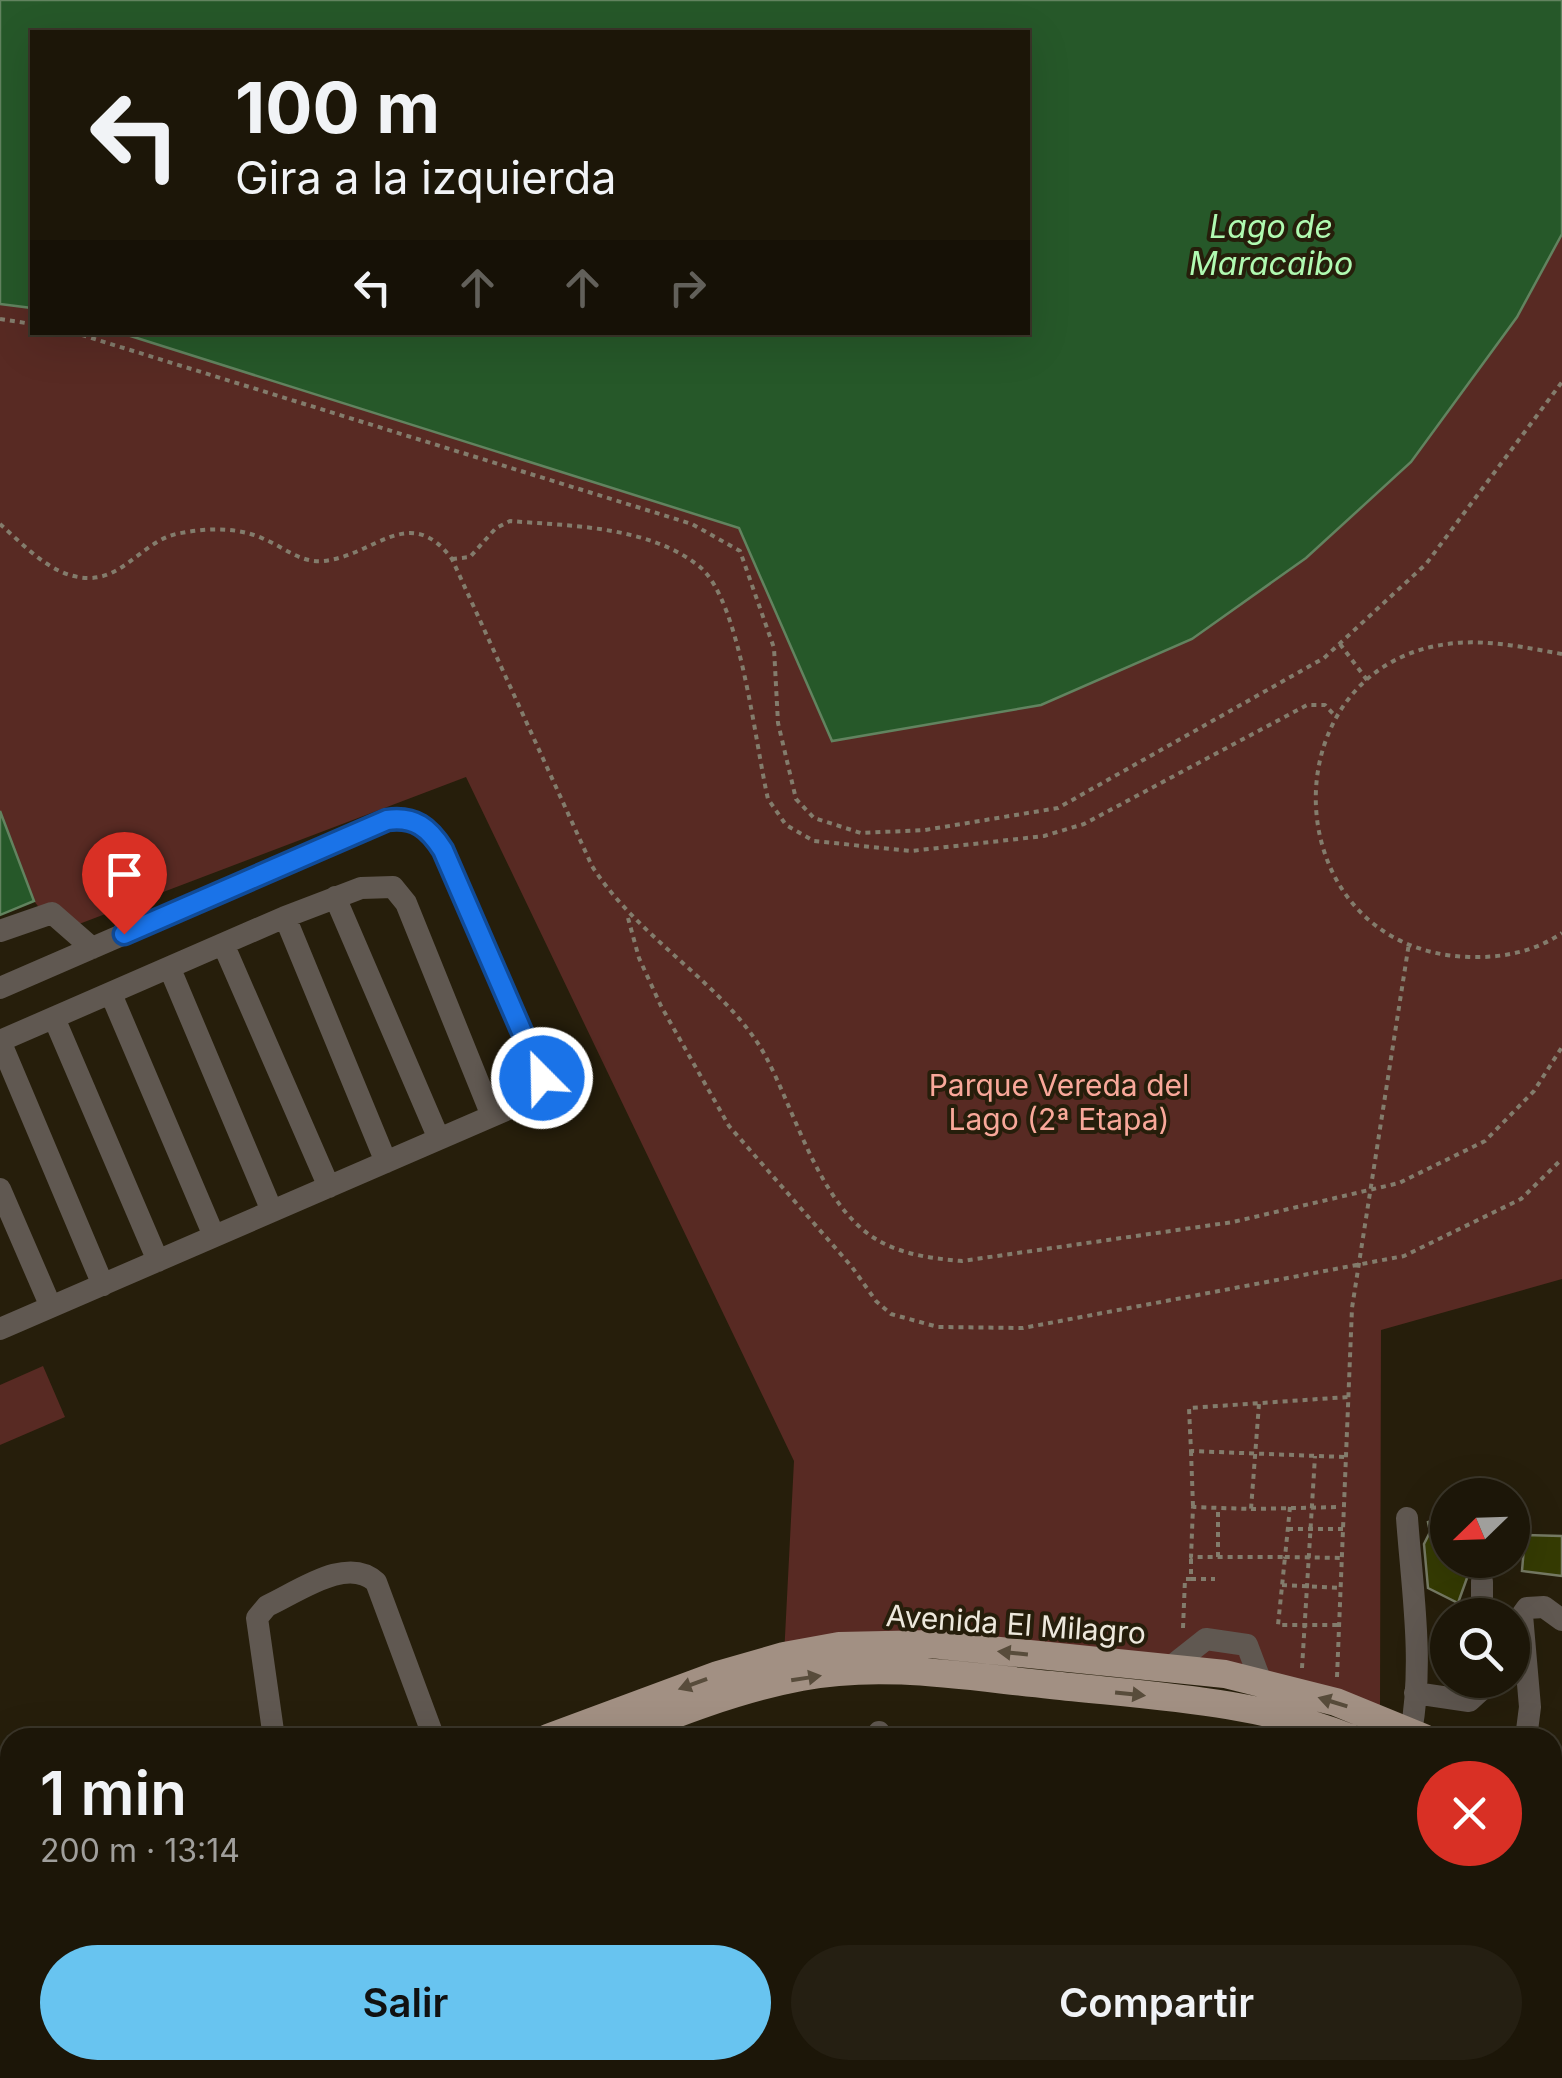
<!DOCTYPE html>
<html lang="es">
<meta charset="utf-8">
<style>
:root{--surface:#1c1608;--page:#251f12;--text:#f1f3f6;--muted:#a09f9c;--line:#3a3529;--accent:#68c4f0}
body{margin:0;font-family:Inter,sans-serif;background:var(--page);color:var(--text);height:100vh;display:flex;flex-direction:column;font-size:38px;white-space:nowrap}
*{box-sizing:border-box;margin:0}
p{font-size:32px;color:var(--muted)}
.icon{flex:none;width:55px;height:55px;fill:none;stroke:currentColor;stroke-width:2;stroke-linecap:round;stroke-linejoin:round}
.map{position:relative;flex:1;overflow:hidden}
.sheet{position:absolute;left:0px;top:1728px;width:1562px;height:352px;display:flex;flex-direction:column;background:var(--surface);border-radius:30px 30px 0 0;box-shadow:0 10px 40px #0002,0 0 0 2px var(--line)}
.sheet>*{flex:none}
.hud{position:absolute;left:30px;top:30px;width:1000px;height:305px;border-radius:0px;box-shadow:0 10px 40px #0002,0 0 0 2px var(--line);background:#1c1608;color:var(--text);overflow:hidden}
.needle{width:65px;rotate:247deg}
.tools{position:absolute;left:1430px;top:1478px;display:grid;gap:20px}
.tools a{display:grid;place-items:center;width:100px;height:100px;border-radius:50%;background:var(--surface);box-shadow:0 10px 40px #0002,0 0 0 2px var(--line);font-size:50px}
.pin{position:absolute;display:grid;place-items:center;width:85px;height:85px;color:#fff;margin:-102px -42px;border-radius:50% 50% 50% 0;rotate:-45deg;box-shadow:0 0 10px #0007}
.pin .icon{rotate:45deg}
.me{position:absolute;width:110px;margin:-55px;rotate:337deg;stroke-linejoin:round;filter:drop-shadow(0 0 8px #0008)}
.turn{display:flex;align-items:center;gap:35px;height:210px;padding:0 40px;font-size:45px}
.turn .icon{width:130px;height:130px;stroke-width:2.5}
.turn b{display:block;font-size:70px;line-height:85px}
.lanes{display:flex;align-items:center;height:95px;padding:0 40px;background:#0003;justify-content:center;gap:50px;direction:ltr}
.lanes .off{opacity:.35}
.round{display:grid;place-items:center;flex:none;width:105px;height:105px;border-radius:52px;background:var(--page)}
.headline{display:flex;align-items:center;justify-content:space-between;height:170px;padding:0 40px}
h1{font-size:60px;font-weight:600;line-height:75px}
.cta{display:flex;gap:20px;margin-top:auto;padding:20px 40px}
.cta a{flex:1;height:115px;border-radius:60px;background:var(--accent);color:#111;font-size:40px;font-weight:600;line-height:115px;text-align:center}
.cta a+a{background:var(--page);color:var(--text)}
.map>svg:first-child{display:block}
.green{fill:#582a23}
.water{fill:#265829;stroke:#62835f;stroke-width:2.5}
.building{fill:#353b03;stroke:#767a64;stroke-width:2.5}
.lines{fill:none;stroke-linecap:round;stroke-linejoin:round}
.path{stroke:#837c6c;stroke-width:4;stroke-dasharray:5 5;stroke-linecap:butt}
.minor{stroke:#605851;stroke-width:22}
.major{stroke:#a29083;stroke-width:28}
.oneway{fill:#584c3b}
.route-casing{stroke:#114b97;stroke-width:25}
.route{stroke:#1a73e8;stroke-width:18}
.labels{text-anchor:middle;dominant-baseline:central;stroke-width:8;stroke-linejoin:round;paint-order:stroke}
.park-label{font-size:30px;fill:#f9a89a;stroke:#261e0b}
.street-label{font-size:30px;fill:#ede8dc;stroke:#261e0b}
.water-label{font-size:32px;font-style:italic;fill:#b0fab1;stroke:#261e0b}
</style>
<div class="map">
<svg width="1562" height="2078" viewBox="0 0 1562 2078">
<rect width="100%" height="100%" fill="#261e0b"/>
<!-- green -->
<path class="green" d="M1562 234V1279L1381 1330 1380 1708 1039 1656H784L794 1461 466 777 58 932 34 901 0 811V304L32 308V332L121 333 739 528 832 741 1192 639 1306 558 1411 462 1517 317Z
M43 1366 65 1417 0 1445V1385Z"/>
<!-- water -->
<path class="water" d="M0 0H1562V234L1517 317 1411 462 1306 558 1192 639 1041 705 832 741 739 528 121 333 1028 332V32H32V308L0 304Z
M0 811 34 901 0 915Z"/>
<!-- building -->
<path class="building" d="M1448 1515V1560H1460L1471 1567 1458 1603 1428 1588 1424 1544 1430 1532 1428 1522Z
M1525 1535 1562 1536V1576L1522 1571Z"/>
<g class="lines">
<!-- path -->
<path class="path" d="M0 319 32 324
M72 332 692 524 740 551 774 648 778 723 796 799 814 818 861 833 925 830 1058 808 1324 658 1426 564 1562 382
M0 524C25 546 53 578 89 578 124 578 143 542 176 534 206 528 238 526 266 540 285 548 301 563 323 561 375 556 409 502 452 559L592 866C639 940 727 985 766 1057 794 1110 815 1188 862 1229 890 1253 926 1258 962 1261L1233 1222 1399 1183 1485 1141 1534 1091 1562 1047
M452 559 470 557 496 528 510 521C571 526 650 526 700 567 741 602 755 744 768 799L786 825 814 841 911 851 1044 836 1084 824 1307 705H1325L1336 717
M1340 644 1367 680
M1562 654C1528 648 1491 640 1456 643 1264 660 1270 950 1469 957 1502 958 1534 952 1562 933
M628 918 639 958 661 1006 729 1126 852 1267 876 1301 891 1314 938 1327 1023 1328 1404 1256 1521 1199 1562 1159
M1259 1404 1251 1509 1193 1507 1191 1557H1285L1278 1625H1339
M1191 1451 1193 1506
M1344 1457 1191 1451 1189 1408 1348 1397
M1290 1507 1285 1557 1342 1558
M1251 1509 1341 1507
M1288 1529H1343
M1218 1557V1508
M1191 1579H1215
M1282 1585 1341 1588
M1183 1628 1185 1579H1191V1559
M1302 1668 1315 1456
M1337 1677 1352 1308 1409 943"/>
<!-- minor -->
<path class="minor" d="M335 897 439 1139
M285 917 386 1162
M0 931 52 913 92 948
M224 946 329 1187
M170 969 272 1211
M0 988 387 820C415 816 429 828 443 850L541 1078 536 1097 0 1329
M111 994 214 1236
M54 1018 158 1261
M0 1041 285 917 361 888 393 887 406 903 492 1116
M0 1041 103 1285
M0 1189 51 1307
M1407 1518C1412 1588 1424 1662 1411 1732
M1482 1582V1615
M1168 1669 1206 1639 1247 1645 1261 1682
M1415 1693 1469 1701 1480 1691 1481 1680
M879 1732V1738
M274 1738 257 1618 267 1606C298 1592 347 1555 376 1582L434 1738
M1526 1738 1530 1707 1522 1615 1527 1608 1544 1607 1562 1620
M0 1889 10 1896
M0 1937 10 1911
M0 1939 10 1975
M1552 2030H1562
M432 2070 439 2078
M1358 2070 1363 2078
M708 2078 715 2073 748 2078
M1095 2078V2070"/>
<!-- major -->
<path class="major" d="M548 1738 718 1675 784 1656 839 1646 931 1644 1225 1674 1336 1702 1424 1738
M614 1738C674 1714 737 1689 801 1677 883 1661 969 1677 1051 1685 1151 1696 1256 1700 1350 1738
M1552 1815 1559 1795
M1552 1913 1562 1881
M0 2016 10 2008
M0 2047 10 2040
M1503 2078 1504 2070
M1531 2078V2070"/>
</g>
<!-- one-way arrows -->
<defs><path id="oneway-solid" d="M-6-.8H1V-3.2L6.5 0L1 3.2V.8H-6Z" transform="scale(2.5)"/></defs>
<g class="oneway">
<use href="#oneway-solid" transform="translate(1013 1653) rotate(-174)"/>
<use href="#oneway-solid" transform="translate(806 1678) rotate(-9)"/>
<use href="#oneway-solid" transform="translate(693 1684) rotate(160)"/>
<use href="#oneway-solid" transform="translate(1130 1694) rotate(6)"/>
<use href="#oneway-solid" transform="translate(1333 1702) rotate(-163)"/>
</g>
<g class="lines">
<defs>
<path id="route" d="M124 934 387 820C415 816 429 828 443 850L542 1078"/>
</defs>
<!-- route casing -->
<use href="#route" class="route-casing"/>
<!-- route -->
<use href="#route" class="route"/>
</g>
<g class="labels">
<!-- park labels -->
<g class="park-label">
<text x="1059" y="1085">Parque Vereda del<tspan x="1059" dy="34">Lago (2ª Etapa)</tspan></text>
</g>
<!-- street labels -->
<g class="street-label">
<text transform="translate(1016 1624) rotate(4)">Avenida El Milagro</text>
</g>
<!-- water labels -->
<g class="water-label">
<text x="1271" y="226">Lago de<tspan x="1271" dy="37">Maracaibo</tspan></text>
</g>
</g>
</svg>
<div class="tools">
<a><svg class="needle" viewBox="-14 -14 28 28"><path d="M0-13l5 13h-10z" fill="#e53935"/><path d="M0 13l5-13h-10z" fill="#a09f9c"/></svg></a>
<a><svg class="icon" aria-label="search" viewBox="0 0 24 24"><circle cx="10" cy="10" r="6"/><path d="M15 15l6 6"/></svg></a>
</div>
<div class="pin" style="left:124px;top:934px;background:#d93025"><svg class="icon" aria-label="arrive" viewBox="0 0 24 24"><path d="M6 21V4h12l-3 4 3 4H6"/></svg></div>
<svg class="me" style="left:542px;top:1078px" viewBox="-20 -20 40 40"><circle r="17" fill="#1a73e8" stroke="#fff" stroke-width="3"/><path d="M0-11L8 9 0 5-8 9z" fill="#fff"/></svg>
<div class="hud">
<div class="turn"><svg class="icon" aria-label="left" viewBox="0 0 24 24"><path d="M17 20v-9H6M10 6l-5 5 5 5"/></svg><div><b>100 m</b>Gira a la izquierda</div></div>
<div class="lanes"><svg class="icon" aria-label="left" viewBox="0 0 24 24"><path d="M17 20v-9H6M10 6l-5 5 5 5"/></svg><svg class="icon off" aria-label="ahead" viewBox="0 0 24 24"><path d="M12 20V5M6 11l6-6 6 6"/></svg><svg class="icon off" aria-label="ahead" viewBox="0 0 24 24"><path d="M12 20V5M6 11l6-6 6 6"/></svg><svg class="icon off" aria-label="right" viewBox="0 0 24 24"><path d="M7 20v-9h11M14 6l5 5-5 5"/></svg></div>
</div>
<section class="sheet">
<div class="headline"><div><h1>1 min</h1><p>200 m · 13:14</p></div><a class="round" style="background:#d93025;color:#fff"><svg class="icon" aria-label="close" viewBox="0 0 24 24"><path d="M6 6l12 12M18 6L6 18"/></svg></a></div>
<div class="cta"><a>Salir</a><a>Compartir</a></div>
</section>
</div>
